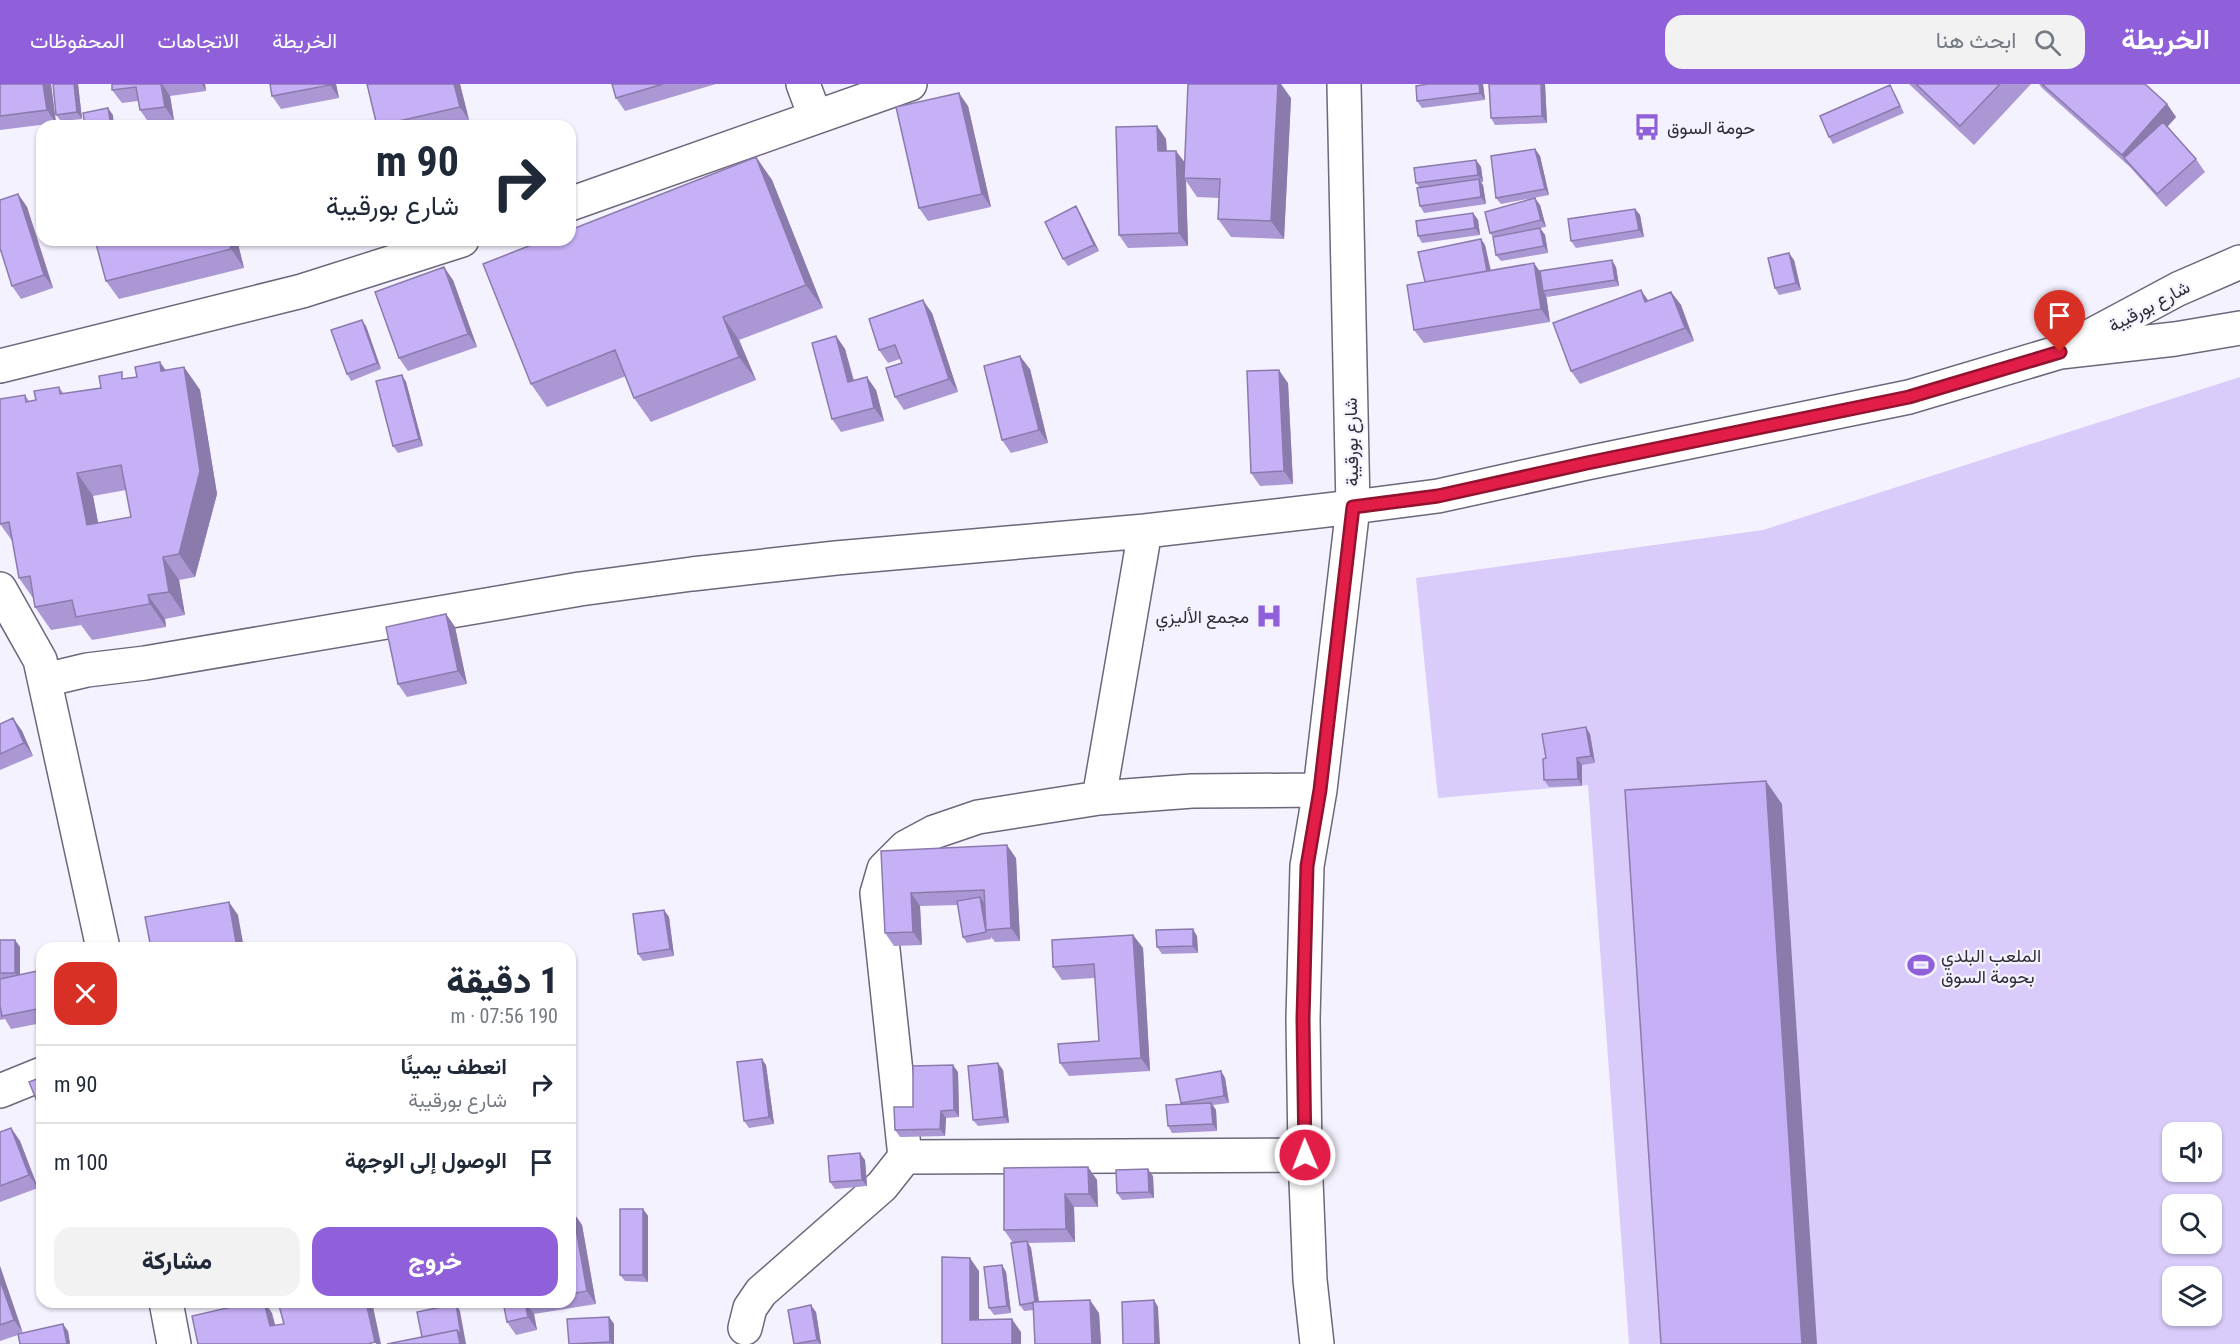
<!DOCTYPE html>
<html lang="ar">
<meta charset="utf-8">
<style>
:root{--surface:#fff;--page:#f2f2f3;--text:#1f2937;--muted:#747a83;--line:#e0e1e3;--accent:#8f60da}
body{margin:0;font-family:"Roboto Condensed",Vazirmatn,sans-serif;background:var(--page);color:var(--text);direction:rtl;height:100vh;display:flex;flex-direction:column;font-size:22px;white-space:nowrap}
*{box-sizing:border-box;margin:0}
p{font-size:20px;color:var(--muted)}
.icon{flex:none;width:33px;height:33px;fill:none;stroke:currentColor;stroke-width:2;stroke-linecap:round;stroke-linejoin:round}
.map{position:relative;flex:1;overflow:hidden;direction:ltr}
.drawer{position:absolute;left:36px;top:858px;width:540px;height:366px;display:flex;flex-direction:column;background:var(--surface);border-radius:18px;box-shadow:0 2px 4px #0004;direction:rtl}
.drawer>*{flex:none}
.banner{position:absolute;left:36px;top:36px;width:540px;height:126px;border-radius:18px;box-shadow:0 2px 4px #0004;direction:rtl;background:#fff;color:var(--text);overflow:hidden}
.fabs{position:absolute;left:2162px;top:1038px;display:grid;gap:12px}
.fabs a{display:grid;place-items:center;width:60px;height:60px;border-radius:12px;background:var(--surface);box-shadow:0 2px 4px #0004;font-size:30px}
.pin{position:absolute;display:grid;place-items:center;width:51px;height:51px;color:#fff;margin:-62px -26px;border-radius:50% 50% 50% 0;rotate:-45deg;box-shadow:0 0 6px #0007}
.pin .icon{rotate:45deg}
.me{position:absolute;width:66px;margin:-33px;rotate:359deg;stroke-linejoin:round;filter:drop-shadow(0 0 4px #0008)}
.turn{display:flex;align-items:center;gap:21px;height:126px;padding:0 18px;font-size:27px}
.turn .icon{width:78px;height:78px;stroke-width:2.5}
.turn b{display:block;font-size:42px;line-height:51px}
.round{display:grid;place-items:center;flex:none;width:63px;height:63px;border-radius:18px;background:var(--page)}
.overview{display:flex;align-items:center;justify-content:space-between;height:102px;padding:0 18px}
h1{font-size:36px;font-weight:800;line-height:45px}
.action{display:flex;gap:12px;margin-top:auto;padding:12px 18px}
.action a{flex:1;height:69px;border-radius:18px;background:var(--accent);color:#fff;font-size:24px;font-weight:800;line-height:69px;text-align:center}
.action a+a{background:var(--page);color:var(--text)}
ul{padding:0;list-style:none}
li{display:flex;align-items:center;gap:18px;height:78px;padding:0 18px;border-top:2px solid var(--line)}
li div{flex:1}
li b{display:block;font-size:22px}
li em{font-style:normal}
header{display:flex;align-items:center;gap:36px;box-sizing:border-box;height:84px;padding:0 30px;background:var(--accent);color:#fff}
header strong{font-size:28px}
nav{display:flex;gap:33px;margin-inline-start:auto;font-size:21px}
.search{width:420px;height:54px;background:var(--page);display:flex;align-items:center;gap:15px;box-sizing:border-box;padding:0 21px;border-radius:18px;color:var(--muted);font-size:22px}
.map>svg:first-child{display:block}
.grass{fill:#daccfa;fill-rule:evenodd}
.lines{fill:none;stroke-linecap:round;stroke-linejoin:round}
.minor-casing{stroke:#6c677a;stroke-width:36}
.major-casing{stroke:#6c677a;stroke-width:36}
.minor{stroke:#fff;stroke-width:33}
.major{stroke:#fff;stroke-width:33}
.wall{fill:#aa97d4;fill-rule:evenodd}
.shaded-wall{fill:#8b7bac}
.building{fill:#c6b0f6;stroke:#8b7bac;stroke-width:1.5;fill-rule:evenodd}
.route-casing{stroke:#92132f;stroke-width:15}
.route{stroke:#e11d48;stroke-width:10}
.labels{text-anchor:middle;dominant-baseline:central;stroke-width:4.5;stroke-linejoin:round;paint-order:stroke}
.poi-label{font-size:18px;fill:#2f2c34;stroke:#f5f2ff;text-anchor:start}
.street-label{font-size:18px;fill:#2f2c34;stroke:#f5f2ff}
</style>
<header>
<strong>الخريطة</strong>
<div class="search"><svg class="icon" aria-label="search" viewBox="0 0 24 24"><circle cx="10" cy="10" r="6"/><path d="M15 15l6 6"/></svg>ابحث هنا</div>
<nav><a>الخريطة</a><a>الاتجاهات</a><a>المحفوظات</a></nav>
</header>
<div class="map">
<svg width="2240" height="1260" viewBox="0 0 2240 1260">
<rect width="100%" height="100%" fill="#f5f2ff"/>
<!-- grass -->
<path class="grass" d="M2240 293V1260H1629L1588 701 1438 714 1416 494 1763 446ZM2172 1048H2211V1088H2172ZM2172 1120H2211V1160H2172ZM2172 1192H2211V1232H2172Z"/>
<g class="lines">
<defs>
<path id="minor" d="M803 0 815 32
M570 120 910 0
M0 282 302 207 462 156
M0 505 40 576 103 864
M45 596 87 586 145 579 580 505 692 490 836 474 1145 447 1353 423 1320 706 1307 782 1303 935 1305 1071 1310 1196 1317 1260
M1099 714 1145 447
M0 1007 42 990
M905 1073 1305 1071
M166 1218 174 1260
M745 1244 750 1224 761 1208 882 1102 905 1073 877 809 884 785 906 763 934 748 978 733 1099 714 1192 707 1320 706"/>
<path id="major" d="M1344 0 1353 423 1438 412 1587 379 1909 313 2060 268 2175 255 2240 244
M2077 259 2178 205 2240 178"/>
</defs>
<!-- minor casing -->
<use href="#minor" class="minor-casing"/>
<!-- major casing -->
<use href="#major" class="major-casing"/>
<!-- minor -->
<use href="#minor" class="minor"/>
<!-- major -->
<use href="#major" class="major"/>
</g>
<!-- wall -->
<path class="wall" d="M0 0H51L56 39 0 46Z
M53 0H78L82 35 61 37 56 31Z
M112 0H205L206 7 170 12 174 36 149 39 140 26 138 17 122 19 112 6Z
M336 0 339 14 281 25 272 12Z
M367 0H460L469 36 444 42H377Z
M612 0H716L625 27 616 14Z
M1483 0 1485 16 1422 24 1417 17Z
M1545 0 1547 39 1495 41 1491 34Z
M1909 0H2031L1974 61Z
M2039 0H2145L2167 20 2176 33 2167 43 2196 75 2205 88 2166 123 2130 83 2042 4Z
M1894 8 1904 29 1833 60 1829 53Z
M1291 14 1284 155 1231 153 1218 135 1219 114 1197 113 1186 97 1188 162 1128 164 1119 151 1157 42 1166 55 1167 67 1185 78Z
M968 22 991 123 928 137 919 124Z
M1535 65 1540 72 1549 111 1501 120 1496 114Z
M756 73 772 96 823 224 739 256 756 296 651 338 634 314 626 292 547 323 531 300Z
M1476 76 1481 83 1483 98H1481L1483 101 1486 120 1424 129 1420 122V104L1416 99Z
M18 110 27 123 53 204 21 215 12 202Z
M1540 121 1546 143 1540 144 1545 151 1548 169 1501 177 1496 171 1493 153 1490 149Z
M1635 125 1640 131 1644 153 1576 164 1571 157Z
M1080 129 1099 167 1068 182 1063 175Z
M1473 129 1478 136 1480 151 1422 159 1418 152Z
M1481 155 1485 161 1491 186 1540 188 1616 183 1619 202 1547 213 1546 211 1550 238 1424 259 1414 246 1425 198Z
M237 156 244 184 119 215 106 197Z
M1794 176 1801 206 1779 211 1775 204Z
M453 196 477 263 408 287 399 274Z
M1671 208 1681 221 1694 257 1580 300 1571 287Z
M932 229 958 308 904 326 895 313 902 279 900 275 888 279 879 266Z
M366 242 381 285 351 297 347 290Z
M836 252 845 265 854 296 876 306 884 337 841 348 832 335Z
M184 283 200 306 217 410 195 493 179 496 185 531 165 535 166 543 92 556 81 541 51 546 35 523 33 514 19 494 13 458 0 440 25 311 29 317 36 316 59 303 64 310 101 304 126 294 137 293ZM126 406 131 433 98 439 93 412Z
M1030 285 1048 359 1011 369 1002 356Z
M402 291 406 298 423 362 398 369 393 362Z
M1288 299 1293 400 1260 402 1251 389Z
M446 530 455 543 467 600 407 613 398 600Z
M13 634 22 647 33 672 0 686V640Z
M1590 650 1595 679 1582 681V702L1549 703 1544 696 1546 674Z
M881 767 1016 774 1020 857 995 858 991 853V855L967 859 963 853 958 821 920 822 922 861 894 862 885 849Z
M664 826 669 833 674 872 643 877 638 870Z
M1133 851 1143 864 1150 987 1069 992 1060 979 1099 957 1095 894 1062 896 1053 883Z
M1197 852 1198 869 1162 870 1157 863Z
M0 856H15L20 863V891L42 886V939L11 945 5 935 0 936Z
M766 981 774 1040 749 1044 744 1037Z
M1003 986 1009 1039 978 1042 973 1036Z
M1221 987 1225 994 1229 1019 1213 1021 1216 1026 1217 1047 1172 1049 1168 1042 1182 1021 1181 1019Z
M958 988 959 1033 946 1034 945 1052 900 1053 895 1046Z
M11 1044 20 1057 38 1104 0 1118V1048Z
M865 1076 867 1102 835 1105 830 1098Z
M1088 1083 1097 1096 1098 1123H1074L1075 1158 1028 1159 1031 1164 1039 1218 1099 1229 1101 1260H1035L1034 1226 1024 1227 1020 1221 1013 1159 1004 1146Z
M1153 1092 1154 1114 1122 1116 1117 1109Z
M643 1125 648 1132V1198L625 1197 620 1191Z
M573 1128 582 1141 596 1220 534 1230 537 1246 516 1251 507 1238 503 1218H570V1129Z
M1002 1181 1006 1188 1011 1229 994 1231 989 1224Z
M0 1182 22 1249 68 1247 70 1260H20L18 1251 0 1257Z
M816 1228 821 1260H794Z
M609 1233 614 1240V1260H569Z"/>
<!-- shaded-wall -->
<path class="shaded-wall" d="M43 0H51L56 39 47 26Z
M74 0H78L82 35 77 28Z
M162 0 170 12 174 36 165 23Z
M202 0H205L206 7Z
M330 0H336L339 14 330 1Z
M454 0H460L469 36 460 23Z
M1278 0H1281L1291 14 1284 155 1271 137Z
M1479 0H1483L1485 16 1480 9Z
M1541 0H1545L1547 39 1542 32Z
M959 9 968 22 991 123 982 110Z
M2167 20 2176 33 2132 83 2122 71Z
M108 24 113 31 114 42H111Z
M1157 42 1166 55 1167 80 1158 67Z
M1535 65 1540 72 1549 111 1545 105Z
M1176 67 1186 80 1184 94 1186 97 1188 162 1179 149Z
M756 73 772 96 823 224 806 201Z
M1476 76 1481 83 1483 98 1478 91Z
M1479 95 1483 101 1486 120 1481 113Z
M18 110 27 123 53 204 44 191Z
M1535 114 1540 121 1546 143 1541 136Z
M1076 122 1080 129 1099 167 1094 161Z
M1635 125 1640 131 1644 153 1639 146Z
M1473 129 1478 136 1480 151 1475 144Z
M1540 144 1545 151 1548 169 1544 162Z
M1481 155 1485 161 1493 200 1489 193Z
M229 156H237L244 184 231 165Z
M1789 169 1794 176 1801 206 1796 199Z
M1612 176 1616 183 1619 202 1615 196Z
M1534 179 1543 192V207L1546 211 1550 238 1541 225Z
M444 183 453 196 477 263 468 250Z
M1641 206 1650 219 1645 218Z
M1671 208 1681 221 1694 257 1685 244Z
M923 216 932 229 958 308 949 295Z
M723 233 739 256 756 296 739 273Z
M362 236 366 242 381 285 377 279Z
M836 252 845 265 857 311 848 298Z
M1020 272 1030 285 1048 359 1039 346Z
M160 278 177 302 161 287Z
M184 283 200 306 217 410 195 493 179 470Z
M1279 286 1288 299 1293 400 1284 387Z
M402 291 406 298 423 362 419 355Z
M867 293 876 306 884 337 874 324Z
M77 389 93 412 103 464 87 441Z
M163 473 179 496 185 531 169 508Z
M148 511 165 535 166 543 150 520Z
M446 530 455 543 467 600 458 587Z
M13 634 22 647 33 672 24 659Z
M1586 643 1590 650 1595 679 1591 672Z
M1577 674 1582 681V702L1578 695Z
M1766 697 1782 720 1817 1260H1802Z
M1007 761 1016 774 1020 857 1011 844Z
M911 809 920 822 922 861 913 848Z
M980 813 985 820 986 845Z
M229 818 238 831 244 864H237Z
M664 826 669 833 674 872 670 865Z
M1193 845 1197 852 1198 869 1193 862Z
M1133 851 1143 864 1150 987 1141 974Z
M15 856 20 863V896L15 889Z
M762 975 766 981 774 1040 769 1033Z
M998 979 1003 986 1009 1039 1004 1033Z
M953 981 958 988 959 1033 954 1026Z
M1221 987 1225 994 1229 1019 1224 1012Z
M1211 1019 1216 1026 1217 1047 1213 1040Z
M941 1027 946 1034 945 1052 940 1045Z
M11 1044 20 1057 38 1104 29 1091Z
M860 1069 865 1076 867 1102 862 1096Z
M1088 1083 1097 1096 1098 1123 1089 1110Z
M1148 1085 1153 1092 1154 1114 1149 1108Z
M1065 1110 1074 1123 1075 1158 1066 1145Z
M643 1125 648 1132V1198L643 1191Z
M573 1128 582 1141 596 1220 587 1207Z
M1027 1157 1031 1164 1040 1225 1035 1219Z
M970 1174 979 1187V1249L970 1236Z
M1002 1181 1006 1188 1011 1229 1007 1222Z
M0 1182 23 1249 14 1236 0 1196Z
M1090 1216 1099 1229 1101 1260H1092Z
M1154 1216 1158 1223 1160 1260H1155Z
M264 1218H265L272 1229 279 1255 270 1242Z
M366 1218H372L381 1260H376L375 1258Z
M525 1218 534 1230 537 1246 528 1233Z
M456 1220 460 1227 466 1260H460L457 1246Z
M811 1221 816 1228 821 1260H820L817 1256Z
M609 1233 614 1240V1260H612L610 1258Z
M1012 1235 1021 1248V1260H1012Z
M63 1240 68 1247 70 1260H67Z"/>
<!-- building -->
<path class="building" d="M0 0H43L47 26 0 32Z
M53 0H74L77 28 56 31Z
M112 0H161L165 23 140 26 136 3 112 6Z
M270 0H330V1L272 12Z
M367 0H454L460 23 377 42Z
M612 0H663L616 14Z
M1188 0H1278L1271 137 1218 135 1220 95 1184 94Z
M1428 0H1479L1480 9 1417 17 1416 2Z
M1489 0H1541L1542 32 1491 34Z
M1916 0H2000L1960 42Z
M2042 0H2145L2167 20 2122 71Z
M1890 1 1900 22 1829 53 1820 32Z
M959 9 982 110 919 124 896 23Z
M108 24 111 42H85L83 29Z
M2163 38 2196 75 2157 110 2124 74Z
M1157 42 1158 67H1176L1179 149 1119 151 1116 43Z
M1535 65 1545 105 1496 114 1491 72Z
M756 73 806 201 723 233 739 273 634 314 615 266 531 300 483 180 544 156H570V146Z
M1476 76 1478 91 1416 99 1414 84Z
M1479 95 1481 113 1420 122 1417 104Z
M18 110 44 191 12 202 0 164V116Z
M1535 114 1541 136 1490 149 1485 128Z
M1076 122 1094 161 1063 175 1045 138Z
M1635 125 1639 146 1571 157 1568 135Z
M1473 129 1475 144 1418 152 1416 137Z
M1540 144 1544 162 1496 171 1493 153Z
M1481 155 1487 187 1425 198 1418 168Z
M95 156H229L231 165 106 197Z
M1789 169 1796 199 1775 204 1768 174Z
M1612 176 1615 196 1543 207 1540 187Z
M1534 179 1541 225 1414 246 1407 201Z
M444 183 468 250 399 274 375 208Z
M1641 206 1645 218 1671 208 1685 244 1571 287 1553 239Z
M923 216 949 295 895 313 886 284 902 279 895 261 879 266 869 235Z
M362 236 377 279 347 290 331 246Z
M836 252 848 298 867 293 874 324 832 335 812 259Z
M1020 272 1039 346 1002 356 984 282Z
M160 278 161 287 184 283 200 387 179 470 163 473 169 508 148 511 150 520 76 533 72 516 35 523 30 492 19 494 9 438 0 440V315L25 311 26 318 36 316 34 307 59 303 60 310 101 304 99 292 122 288V295L137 293 135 283ZM121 381 131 433 87 441 77 389Z
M1279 286 1284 387 1251 389 1247 287Z
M402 291 419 355 393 362 376 297Z
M446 530 458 587 398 600 386 543Z
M13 634 24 659 0 670V640Z
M1586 643 1591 672 1577 674 1578 695 1544 696 1543 675 1546 674 1542 650Z
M1766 697 1802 1260H1661L1625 706Z
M1007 761 1011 844 986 846 984 806 911 809 913 848 885 849 881 767Z
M980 813 986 848 963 853 957 817Z
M229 818 237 864H151L145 833Z
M664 826 670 865 638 870 633 830Z
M1193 845V862L1157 863 1156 846Z
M1133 851 1141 974 1060 979 1058 960 1099 957 1094 880 1053 883 1052 856Z
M0 856H15V889H0Z
M42 886V924L2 932 0 922V895Z
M762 975 769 1033 744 1037 737 978Z
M998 979 1004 1033 973 1036 968 982Z
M953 981 954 1026 941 1027 940 1045 895 1046 894 1023H913V982Z
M1221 987 1224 1012 1181 1019 1176 995Z
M42 993V1027H41L29 998Z
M1211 1019 1213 1040 1168 1042 1166 1021Z
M11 1044 29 1091 0 1102V1048Z
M860 1069 862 1096 830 1098 828 1072Z
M1088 1083 1089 1110H1065L1066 1145 1004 1146V1084Z
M1148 1085 1149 1108 1117 1109 1116 1086Z
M620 1125H643V1191H620Z
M573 1128 587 1207 570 1210V1129Z
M1027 1157 1035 1218 1020 1221 1011 1159Z
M942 1173 970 1174V1236L1012 1235V1260H942Z
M1002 1181 1007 1222 989 1224 984 1183Z
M0 1196 14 1236 0 1241Z
M1090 1216 1092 1260H1035L1033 1218Z
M1154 1216 1155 1260H1123L1122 1218Z
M253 1218H264L270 1242 284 1240 278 1218H366L375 1258 368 1260H198L192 1232Z
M503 1218H525L528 1233 507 1238Z
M456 1220 461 1252 457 1246 422 1253 417 1228Z
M811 1221 817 1256 794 1260 788 1226Z
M609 1233 610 1258 569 1260 567 1235Z
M63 1240 67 1260H20L18 1250Z
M457 1246 460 1260H387Z"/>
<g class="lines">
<defs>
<path id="route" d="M1305 1071 1303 935 1307 782 1320 706 1353 423 1438 412 1587 379 1909 313 2060 268"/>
</defs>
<!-- route casing -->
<use href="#route" class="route-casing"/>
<!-- route -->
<use href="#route" class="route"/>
</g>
<!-- icons -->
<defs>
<symbol id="bus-bare" viewBox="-9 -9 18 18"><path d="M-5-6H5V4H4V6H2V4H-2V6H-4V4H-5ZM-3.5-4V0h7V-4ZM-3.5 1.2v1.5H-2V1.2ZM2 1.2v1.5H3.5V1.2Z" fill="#8f60da" stroke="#f5f2ff" stroke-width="2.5" paint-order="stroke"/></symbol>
<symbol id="hospital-bare" viewBox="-9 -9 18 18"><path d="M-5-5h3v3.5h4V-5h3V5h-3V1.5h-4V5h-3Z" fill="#8f60da" stroke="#f5f2ff" stroke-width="2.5" paint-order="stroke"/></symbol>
<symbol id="stadium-bare" viewBox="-9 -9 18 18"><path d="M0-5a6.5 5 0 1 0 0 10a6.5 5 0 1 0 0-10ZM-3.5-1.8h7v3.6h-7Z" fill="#8f60da" stroke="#f5f2ff" stroke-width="2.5" paint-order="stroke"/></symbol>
</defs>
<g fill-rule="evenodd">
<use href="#bus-bare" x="1628" y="24" width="38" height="38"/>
<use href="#hospital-bare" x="1250" y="513" width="38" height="38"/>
<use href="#stadium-bare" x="1902" y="862" width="38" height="38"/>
</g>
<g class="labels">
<!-- poi labels -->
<g class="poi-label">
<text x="1667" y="43">حومة السوق</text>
<text x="1249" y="532" text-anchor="end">مجمع الأليزي</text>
<text x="1941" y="871">الملعب البلدي<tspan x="1941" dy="21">بحومة السوق</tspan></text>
</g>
<!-- street labels -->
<g class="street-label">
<text transform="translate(2149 222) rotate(-28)">شارع بورقيبة</text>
<text transform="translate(1351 358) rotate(-91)">شارع بورقيبة</text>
</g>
</g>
</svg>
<div class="fabs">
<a><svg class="icon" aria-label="sound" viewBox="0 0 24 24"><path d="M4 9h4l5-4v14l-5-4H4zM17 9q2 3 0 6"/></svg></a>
<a><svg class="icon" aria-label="search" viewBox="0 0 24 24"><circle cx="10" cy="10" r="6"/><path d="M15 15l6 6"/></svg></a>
<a><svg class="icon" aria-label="layers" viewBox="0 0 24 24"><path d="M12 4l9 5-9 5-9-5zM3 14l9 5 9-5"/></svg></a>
</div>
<div class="pin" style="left:2060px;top:268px;background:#d93025"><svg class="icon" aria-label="arrive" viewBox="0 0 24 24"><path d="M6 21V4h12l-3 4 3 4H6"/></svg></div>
<svg class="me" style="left:1305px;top:1071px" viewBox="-20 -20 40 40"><circle r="17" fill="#e11d48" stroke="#fff" stroke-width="3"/><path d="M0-11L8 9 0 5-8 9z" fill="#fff"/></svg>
<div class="banner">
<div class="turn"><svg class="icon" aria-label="right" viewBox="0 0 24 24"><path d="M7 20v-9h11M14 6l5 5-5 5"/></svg><div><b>90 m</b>شارع بورقيبة</div></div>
</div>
<section class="drawer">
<div class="overview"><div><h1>1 دقيقة</h1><p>190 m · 07:56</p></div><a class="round" style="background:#d93025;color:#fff"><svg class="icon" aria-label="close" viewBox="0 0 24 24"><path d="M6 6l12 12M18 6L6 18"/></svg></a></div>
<ul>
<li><svg class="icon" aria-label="right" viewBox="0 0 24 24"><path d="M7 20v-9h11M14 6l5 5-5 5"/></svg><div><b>انعطف يمينًا</b><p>شارع بورقيبة</p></div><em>90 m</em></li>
<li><svg class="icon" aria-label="arrive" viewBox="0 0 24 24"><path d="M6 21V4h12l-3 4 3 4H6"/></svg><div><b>الوصول إلى الوجهة</b></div><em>100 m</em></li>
</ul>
<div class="action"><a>خروج</a><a>مشاركة</a></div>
</section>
</div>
